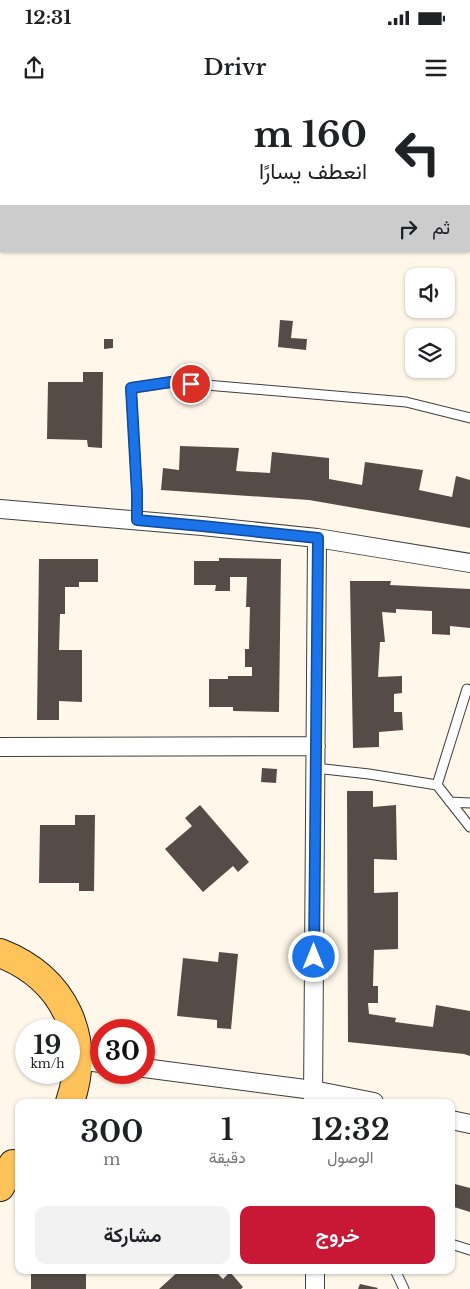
<!DOCTYPE html>
<html lang="ar">
<meta charset="utf-8">
<style>
:root{--surface:#fff;--page:#f2f2f2;--text:#202124;--muted:#757577;--accent:#c81836}
body{margin:0;font-family:"Libre Baskerville",Vazirmatn,serif;background:var(--page);color:var(--text);direction:rtl;height:100vh;display:flex;flex-direction:column;font-size:19px;white-space:nowrap}
*{box-sizing:border-box;margin:0}
p{font-size:16px;color:var(--muted)}
.icon{flex:none;width:28px;height:28px;fill:none;stroke:currentColor;stroke-width:2;stroke-linecap:round;stroke-linejoin:round}
.map{position:relative;flex:1;overflow:hidden;direction:ltr}
.details{position:absolute;left:15px;top:999px;width:440px;height:175px;display:flex;flex-direction:column;background:var(--surface);border-radius:10px;box-shadow:0 1px 4px #0004;direction:rtl}
.details>*{flex:none}
.top-card{position:absolute;left:0px;top:0px;width:470px;height:152px;box-shadow:0 1px 4px #0004;direction:rtl;background:#fff;color:var(--text);overflow:hidden}
.buttons{position:absolute;left:405px;top:168px;display:grid;gap:10px}
.buttons a{display:grid;place-items:center;width:50px;height:50px;border-radius:10px;background:var(--surface);box-shadow:0 1px 4px #0004;font-size:25px}
.speed{position:absolute;left:15px;top:919px;display:flex;gap:10px;font-size:25px;font-weight:700;text-align:center}
.speed>*{display:grid;place-content:center;width:65px;height:65px;border-radius:50%;background:var(--surface);box-shadow:0 1px 4px #0004;line-height:1}
.speed small{font-size:12px;font-weight:400}
.speed .limit{border:8px solid #d22;background:#fff;color:#111}
.pin{position:absolute;display:grid;place-items:center;width:42px;height:42px;color:#fff;margin:-21px;border:2px solid #fff;border-radius:50%;box-shadow:0 1px 5px #0007}
.me{position:absolute;width:55px;margin:-28px;rotate:0deg;stroke-linejoin:round;filter:drop-shadow(0 0 4px #0008)}
.turn{display:flex;align-items:center;gap:18px;height:105px;padding:0 20px;font-size:22px}
.turn .icon{width:65px;height:65px;stroke-width:2.5}
.turn b{display:block;font-size:35px;line-height:42px}
.then{display:flex;align-items:center;height:48px;padding:0 20px;background:#0003;gap:10px;font-size:19px}
.eta{display:flex;justify-content:space-evenly;align-items:center;height:85px;text-align:center}
.eta b{font-size:30px;font-weight:600;line-height:35px}
.action{display:flex;gap:10px;margin-top:auto;padding:10px 20px}
.action a{flex:1;height:58px;border-radius:10px;background:var(--accent);color:#fff;font-size:20px;font-weight:600;line-height:58px;text-align:center}
.action a+a{background:var(--page);color:var(--text)}
.status{display:flex;justify-content:space-between;align-items:center;height:35px;padding:0 25px;background:var(--surface);direction:ltr}
.status svg{height:14px;fill:currentColor}
header{display:flex;justify-content:space-between;align-items:center;height:65px;padding:0 20px;background:var(--surface);font-size:22px;font-weight:600}
.map>svg:first-child{display:block}
.farmland{fill:#f8eec8}
.building{fill:#554b47}
.lines{fill:none;stroke-linecap:round;stroke-linejoin:round}
.lane-casing{stroke:#3f3f3f;stroke-width:11}
.street-casing{stroke:#3f3f3f;stroke-width:20}
.primary-casing{stroke:#1d1d1d;stroke-width:30}
.lane{stroke:#fff;stroke-width:9}
.street{stroke:#fff;stroke-width:18}
.primary{stroke:#ffc35a;stroke-width:28}
.route-casing{stroke:#114b97;stroke-width:12}
.route{stroke:#1a73e8;stroke-width:9}
</style>
<div class="status"><b>12:31</b><svg viewBox="0 0 49 12"><path d="M0 12V9h3v3zM5 12V6h3v6zM10 12V3h3v9zM15 12V0h3v12zM26 1h20v11H26zM47 4h2v5h-2z"/></svg></div>
<header><svg class="icon" aria-label="menu" viewBox="0 0 24 24"><path d="M4 6h16M4 12h16M4 18h16"/></svg>Drivr<svg class="icon" aria-label="share" viewBox="0 0 24 24"><path d="M12 15V3M7 8l5-5 5 5M5 13v7h14v-7"/></svg></header>
<div class="map">
<svg width="470" height="1189" viewBox="0 0 470 1189">
<rect width="100%" height="100%" fill="#fff8ea"/>
<!-- farmland -->
<path class="farmland" d="M229 0H470V121H469V1H228Z"/>
<!-- building -->
<path class="building" d="M280 220 293 221 291 238 307 239 306 250 278 247Z
M104 239H113V248L104 249Z
M83 272H103L102 348 88 347 87 340 47 339 48 282H83Z
M180 346 239 348 236 371 270 373 272 352 329 358V379L362 385 365 362 423 370 419 390 452 397 456 376 470 380V428L309 400 161 390 163 368 179 370Z
M219 458 281 459 279 612 233 611V607H209V579H228V576H252V567H245V549H249L250 507H246L247 477H230V491H215L216 485H194V461H219Z
M39 459H98V482H79V487H65V514H60L59 550H82V602L59 601V620H37Z
M350 481H391L390 485 470 489V528L450 526V535L432 534V511L396 509V513L382 512 385 542H380L378 577 402 576V593L394 594V612H402L403 630 379 632V647L353 648Z
M262 668 277 669 276 683 261 682Z
M347 691H373V707L396 705 397 760 374 759V793L398 792V849L374 850 373 886H378V903H368L369 914 396 918 395 922 433 927 436 905 470 911V956L464 954 348 942Z
M200 705 249 762 238 772 233 766 203 792 165 749 192 726 185 718Z
M75 715H95L94 791H79V783H39L40 725H75Z
M219 852 238 854 231 929 217 928V920L177 916 183 858 218 862Z
M451 1083 470 1088V1112L451 1106Z
M31 1170H86V1189H31Z
M180 1170H214L223 1179 230 1172 243 1187 241 1189H159Z
M360 1184 378 1188 377 1189H358Z"/>
<g class="lines">
<defs>
<path id="lane" d="M137 420V393L131 288 171 282 406 302 470 318
M315 668 369 674 437 685 470 727
M437 685 467 589
M450 702 470 703
M451 1144 470 1150
M395 1170 404 1189"/>
<path id="street" d="M0 409 202 426 317 438 470 463
M0 647 316 646
M78 960 101 963
M144 968 313 990 374 1002
M313 1002 317 438
M451 1020 470 1024
M315 1170V1189"/>
<path id="primary" d="M0 853C64 878 92 937 70 1002
M0 1087 13 1064"/>
</defs>
<!-- lane casing -->
<use href="#lane" class="lane-casing"/>
<!-- street casing -->
<use href="#street" class="street-casing"/>
<!-- primary casing -->
<use href="#primary" class="primary-casing"/>
<!-- lane -->
<use href="#lane" class="lane"/>
<!-- street -->
<use href="#street" class="street"/>
<!-- primary -->
<use href="#primary" class="primary"/>
</g>
<g class="lines">
<defs>
<path id="route" d="M191 284 171 282 131 288 137 393V420L202 426 318 438 314 857"/>
</defs>
<!-- route casing -->
<use href="#route" class="route-casing"/>
<!-- route -->
<use href="#route" class="route"/>
</g>
</svg>
<div class="buttons">
<a><svg class="icon" aria-label="sound" viewBox="0 0 24 24"><path d="M4 9h4l5-4v14l-5-4H4zM17 9q2 3 0 6"/></svg></a>
<a><svg class="icon" aria-label="layers" viewBox="0 0 24 24"><path d="M12 4l9 5-9 5-9-5zM3 14l9 5 9-5"/></svg></a>
</div>
<div class="speed"><div>19<small>km/h</small></div><div class="limit">30</div></div>
<div class="pin" style="left:191px;top:284px;background:#d93025"><svg class="icon" aria-label="arrive" viewBox="0 0 24 24"><path d="M6 21V4h12l-3 4 3 4H6"/></svg></div>
<svg class="me" style="left:314px;top:857px" viewBox="-20 -20 40 40"><circle r="17" fill="#1a73e8" stroke="#fff" stroke-width="3"/><path d="M0-11L8 9 0 5-8 9z" fill="#fff"/></svg>
<div class="top-card">
<div class="turn"><svg class="icon" aria-label="left" viewBox="0 0 24 24"><path d="M17 20v-9H6M10 6l-5 5 5 5"/></svg><div><b>160 m</b>انعطف يسارًا</div></div>
<div class="then">ثم<svg class="icon" aria-label="right" viewBox="0 0 24 24"><path d="M7 20v-9h11M14 6l5 5-5 5"/></svg></div>
</div>
<section class="details">
<div class="eta">
<div><b>12:32</b><p>الوصول</p></div>
<div><b>1</b><p>دقيقة</p></div>
<div><b>300</b><p>m</p></div>
</div>
<div class="action"><a>خروج</a><a>مشاركة</a></div>
</section>
</div>
